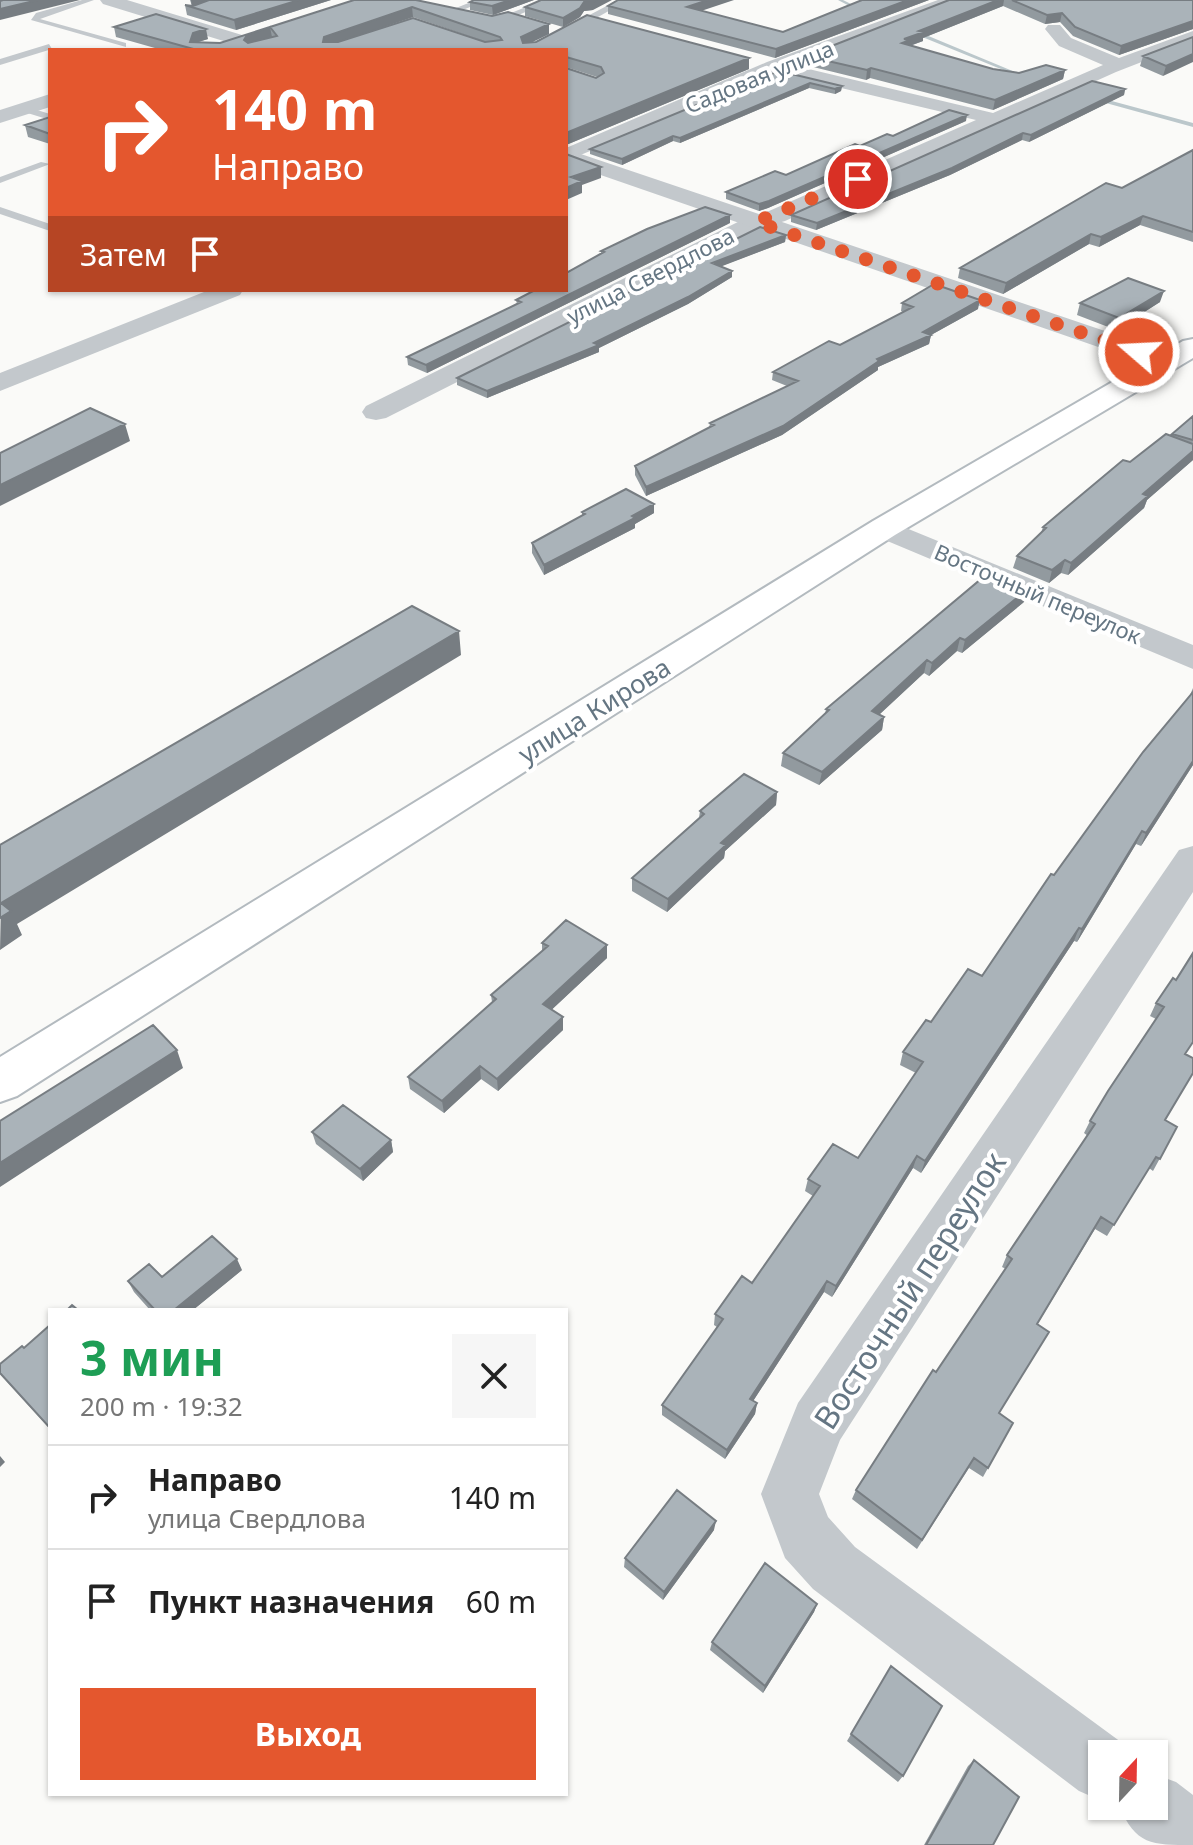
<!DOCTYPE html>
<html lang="ru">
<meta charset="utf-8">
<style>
:root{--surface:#fff;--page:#f6f6f6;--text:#222;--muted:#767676;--line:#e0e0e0;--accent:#e4572e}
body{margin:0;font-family:"Noto Sans",sans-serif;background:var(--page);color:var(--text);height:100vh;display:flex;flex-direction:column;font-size:30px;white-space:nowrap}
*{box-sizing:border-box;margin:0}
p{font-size:26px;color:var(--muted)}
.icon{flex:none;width:44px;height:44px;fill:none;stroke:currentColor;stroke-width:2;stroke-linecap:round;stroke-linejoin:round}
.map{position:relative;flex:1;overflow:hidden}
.sheet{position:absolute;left:48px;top:1308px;width:520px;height:488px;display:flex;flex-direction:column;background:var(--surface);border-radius:0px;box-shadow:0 2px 6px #0004}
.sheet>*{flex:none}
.guide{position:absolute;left:48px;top:48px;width:520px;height:244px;border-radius:0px;box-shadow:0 2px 6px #0004;background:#e4572e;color:#fff;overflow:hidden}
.needle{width:52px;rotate:22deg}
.fabs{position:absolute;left:1088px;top:1740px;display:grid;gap:16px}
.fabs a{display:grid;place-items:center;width:80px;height:80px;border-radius:0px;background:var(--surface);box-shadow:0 2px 6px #0004;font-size:40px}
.pin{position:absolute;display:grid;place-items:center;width:68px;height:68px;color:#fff;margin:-34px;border:4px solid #fff;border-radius:50%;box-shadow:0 2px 8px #0007}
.me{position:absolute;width:88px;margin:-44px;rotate:289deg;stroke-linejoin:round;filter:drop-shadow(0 0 6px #0008)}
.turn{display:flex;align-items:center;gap:28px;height:168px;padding:0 32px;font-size:36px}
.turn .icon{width:104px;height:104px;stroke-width:2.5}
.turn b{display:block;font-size:56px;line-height:68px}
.then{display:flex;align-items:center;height:76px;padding:0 32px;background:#0003;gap:16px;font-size:30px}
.round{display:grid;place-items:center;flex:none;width:84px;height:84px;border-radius:0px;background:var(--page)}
.head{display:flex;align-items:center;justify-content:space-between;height:136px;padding:0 32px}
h1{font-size:48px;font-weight:700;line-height:60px;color:#1e9e55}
.button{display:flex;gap:16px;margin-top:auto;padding:16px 32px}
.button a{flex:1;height:92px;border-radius:0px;background:var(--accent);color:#fff;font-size:32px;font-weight:700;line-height:92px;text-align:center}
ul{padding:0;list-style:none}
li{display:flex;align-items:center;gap:24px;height:104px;padding:0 32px;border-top:2px solid var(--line)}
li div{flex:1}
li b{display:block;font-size:30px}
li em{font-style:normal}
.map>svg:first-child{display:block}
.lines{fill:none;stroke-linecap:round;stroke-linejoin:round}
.stream{fill:#bbc7cb;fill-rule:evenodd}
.secondary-casing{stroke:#b3babf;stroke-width:4}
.service{fill:#c3c8cc;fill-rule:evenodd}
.minor{fill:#c3c8cc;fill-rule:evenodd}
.tertiary{fill:#c3c8cc;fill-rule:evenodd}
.secondary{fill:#fff;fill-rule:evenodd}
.wall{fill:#929a9f;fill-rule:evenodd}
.shaded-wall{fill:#777d82}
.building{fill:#aab3b9;stroke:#777d82;stroke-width:2;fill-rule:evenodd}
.route{stroke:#e4572e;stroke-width:14;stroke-dasharray:0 25.2}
.labels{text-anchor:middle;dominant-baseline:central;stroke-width:8;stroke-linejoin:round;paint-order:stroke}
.far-street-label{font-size:22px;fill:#657683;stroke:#fff}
.street-label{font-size:26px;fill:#657683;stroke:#fff}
.near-street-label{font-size:32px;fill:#657683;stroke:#fff}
</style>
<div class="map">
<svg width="1193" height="1845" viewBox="0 0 1193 1845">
<rect width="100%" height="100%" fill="#fafaf8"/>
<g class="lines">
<!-- stream -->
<path class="stream" d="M838 0H843L863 10 859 11Z
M910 30H914L1027 77 1023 78 910 32Z
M1097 97 1193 123V127L1095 100Z"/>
<defs>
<path id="secondary" d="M1193 339V358L895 535 17 1096 0 1102V1057L873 521 1183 341Z"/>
</defs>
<!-- secondary casing -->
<use href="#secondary" class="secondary-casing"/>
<!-- service -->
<path class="service" d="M82 0H94L40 19 126 43V47L31 20 36 13Z
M476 0H487L453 14 446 12Z
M543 0H554L516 16 530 20V24L504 16Z
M618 0H628L547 46 523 50Z
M49 44 52 49 0 65V59Z
M24 106 50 114V120L21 111Z
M41 162 50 164 0 183V177Z
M0 207 50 224V231L0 214Z"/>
<!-- minor -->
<path class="minor" d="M938 0H961L796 66 993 113 1103 65 1059 46 1045 29 1048 25H1060L1071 38 1119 58 1193 31V42L1116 72 785 221 764 227 386 418 376 420 366 418 362 412 366 406 748 217 769 211 976 120 778 73 566 161V148L767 62Z
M209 290H243L240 295 0 391V373Z
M884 519 1193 645V669L873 535 868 528 873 521Z
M1193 846V892L840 1440 819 1494 828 1517 855 1547 1125 1745 1129 1754H1102V1801L1079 1791 813 1589 785 1558 761 1494 798 1403 1179 850Z
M1154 1774 1176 1782 1193 1795V1845C1151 1845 1136 1845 1119 1806H1154Z"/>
<!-- tertiary -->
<path class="tertiary" d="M100 0H127L242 35 245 39 236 44 230 43 103 4Z
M50 94V107L0 123V110Z
M566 149 1179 356 1183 362 1179 368 1169 370 1159 368 566 163Z"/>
<!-- secondary -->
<use href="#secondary" class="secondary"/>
</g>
<!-- wall -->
<path class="wall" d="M190 0H331L236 30 187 15 185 5 192 6Z
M354 0 549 24V34L532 42 749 69 566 145V68L596 78 597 77 566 67V50H162L116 37 114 27 208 39 198 42 220 43ZM413 17 486 42 363 34Z
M474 0H534L493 15 470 10V2Z
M862 0H929L775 58 608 14V6L701 11 783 32Z
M949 0H1193V29L1119 55 1073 36 1060 22 1045 24 1003 6 923 38V41L910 46 993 69 1019 73 1065 70 1063 79 993 110 870 78 866 80 805 65 806 56Z
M525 7 593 10 584 11 580 17 563 27 525 16Z
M1193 37 1163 76 1140 66 1143 56Z
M779 71 842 86 841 91 835 94 809 88 680 143 673 141 622 165 590 154V149Z
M1125 89 1124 95 1029 142 1022 140 950 175 816 230 791 222V215Z
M50 117V144L28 137 25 125Z
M966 121 768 208 759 211 726 199V192L786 175 860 146 893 136Z
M1193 150V242L1140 225 1099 247 1089 244 1003 294 958 278 960 268 1122 188Z
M730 223 427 373 408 365 407 357 517 304 516 300 601 254V251Z
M786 235 785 242 721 266 732 277 688 304 599 348V352L487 398 457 385V378Z
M1160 302 1116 330 1077 315 1080 303Z
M902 303 978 309 931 335 929 344 878 367V370L782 435 646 496 635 475V466L709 428 710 423 787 386 772 380 773 372 840 345 903 312 901 311Z
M1193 416V460L1147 500 1144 508 1068 575 1061 573 1049 583 1013 568 1017 556 1041 533 1043 527 1130 462 1172 436V434Z
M582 512 654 513 635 524V528L544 575 532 553V543L582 516Z
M1024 602 962 653 957 651 929 676 924 673 879 715 884 717 882 730 819 785 781 766 783 753 825 714 826 709Z
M1193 688V765L1141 846 1136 844 1077 942 1074 941 921 1173 913 1168 832 1297 824 1292 753 1401 757 1403 755 1414 725 1459 662 1415V1405L717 1327 714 1325 715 1314 752 1283 813 1196 805 1191 808 1179 858 1158 916 1073 900 1065 903 1052 931 1022 982 976 1054 875 1190 695Z
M777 792 776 805 725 851 724 858 667 912 632 891V878L699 818 700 811Z
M542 943 607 945V958L551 1010 563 1030 498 1091 481 1079 444 1113 410 1089 408 1077 492 1002 491 995 542 951Z
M1173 978 1186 1055 1165 1121 1177 1127 1153 1171 1149 1168 1107 1236 1095 1229 1037 1325 1049 1332 999 1413 1013 1423 983 1477 969 1468 917 1549 852 1499 856 1490 1006 1269 1002 1267 1007 1255 1088 1136 1084 1133 1090 1121 1156 1019 1150 1016 1156 1003Z
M312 1132 391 1140 393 1152 363 1181 316 1144Z
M242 1270 193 1310H150L134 1292 128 1281Z
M50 1325V1429L0 1374 24 1348Z
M714 1530 663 1600 624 1567 625 1558Z
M817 1604 814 1612 763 1693 710 1650 712 1642Z
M891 1666 903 1776 898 1782 847 1741Z
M974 1760 993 1845H924L968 1766Z"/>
<!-- shaded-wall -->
<path class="shaded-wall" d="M38 0H80L0 20V9Z
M191 0H214L192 7Z
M299 0H331L236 30 234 20Z
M510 0H534L493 15 492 6Z
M596 0H612L593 10 584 11 580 17 563 27V18L584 2Z
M708 0H734L686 16 687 7Z
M908 0H929L775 58 776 49Z
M998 0H1004L1003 6 923 38V41L909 46 901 52 904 39 919 31Z
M412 7 413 17 325 47 323 42 324 37Z
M1062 13 1060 22 1045 24 1047 15Z
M1193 21V29L1119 55 1121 46Z
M549 24V34L522 47 521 37Z
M270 27 272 37 247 50 244 40 247 35Z
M206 29 208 39 195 43 190 42 193 33Z
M1193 54V62L1163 76 1166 66Z
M749 58V69L566 145V133Z
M871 68 870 78 866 80 867 70Z
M1065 70 1063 79 993 110 995 100Z
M810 83 809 88 680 143V138Z
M842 86 841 91 835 94V89Z
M1125 89 1124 95 1029 142 1031 135Z
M967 115 966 121 768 208 759 211V204Z
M1023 133 1022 140 950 175 816 230 817 223Z
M673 136V141L622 165V159Z
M601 167V178L582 185V193L566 200V188L571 177Z
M730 215V223L427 373 426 365Z
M1143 216 1140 225 1099 247 1101 237Z
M1091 234 1089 244 1003 294 1006 283Z
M786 235 785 242 712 270V263Z
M732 271V277L688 304 599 348V352L487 398V391L594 343Z
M1164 291 1160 302 1116 330 1119 318Z
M980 300 978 309 931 335 929 344 878 367V370L782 435 646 496V487L877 359Z
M125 424 130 441 0 506V485Z
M1193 451V460L1147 500 1144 508 1068 575 1071 563 1143 494Z
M654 504V513L635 524V528L544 575V565Z
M1065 560 1061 573 1049 583 1052 570Z
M1028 589 1024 602 962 653 965 640Z
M459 631 461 655 17 924 22 935 0 950 1 903Z
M960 638 957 651 929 676 932 663Z
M927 660 924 673 869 724 872 711Z
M884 717 882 730 819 785 822 772Z
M1193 761V765L1141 846 1146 833Z
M777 792 776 805 725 851 724 858 667 912 668 899 721 843Z
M1142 831 1136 844 1077 942 1082 929Z
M1079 928 1074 941 921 1173 925 1161Z
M607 945V958L544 1017 543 1004Z
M563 1017V1030L498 1091 497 1079Z
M177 1050 183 1068 0 1187V1163Z
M480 1066 481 1079 444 1113 442 1101Z
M391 1140 393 1152 363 1181 360 1169Z
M917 1156 913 1168 832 1297 836 1286Z
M237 1259 242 1270 193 1310H174Z
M827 1281 824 1292 748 1409 750 1399Z
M757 1403 755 1414 725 1459 727 1450Z
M0 1456 5 1462 0 1467Z
M716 1521 714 1530 663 1600 664 1592Z
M817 1604 814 1612 763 1693 765 1686Z"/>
<!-- building -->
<path class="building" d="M3 0H38L0 9V1Z
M209 0H299L234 20 185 5 193 6Z
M354 0H416L492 16 508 12 549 24 521 37 523 43 536 42 587 15 749 58 566 133V68L596 78 604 73 601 67 566 57V50H197L114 27 156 14 206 29 193 33 190 42 220 43ZM412 7 500 37 502 40 485 42 413 18 338 42H323L324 37ZM270 27 277 36 248 43 244 40 247 35Z
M474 0H510L492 6 470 2Z
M541 0H596L593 2H584L580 8 563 18 525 7Z
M618 0H708L687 7 783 32 862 0H908L776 49 608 6Z
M949 0H998L919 31 924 32 904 39 910 40 902 43 993 69 1019 73 1046 65 1065 70 995 100 871 68 867 70 806 56Z
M1012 0H1193V21L1121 46 1075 27 1062 13 1047 15Z
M1193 37V54L1166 66 1143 56Z
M779 71 842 86 835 89 810 83 680 138 673 136 622 159 590 149Z
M1092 81 1125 89 1031 135 1023 133 952 168 817 223 791 215Z
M949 110 967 115 769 201 759 204 726 192 775 171 786 175 855 144 860 146 887 134 893 136Z
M50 117V134L25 125Z
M1193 150V232L1143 216 1101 237 1091 234 1006 283 960 268 1106 183 1122 188Z
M566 154 601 167 571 177 582 181 566 188Z
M705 207 730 215 426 365 407 357 521 302 516 300 535 290H566V273L604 252 601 251 647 229Z
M760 227 786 235 712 263 732 271 688 297 594 343 599 345 487 391 457 378Z
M1128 278 1164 291 1119 318 1080 303Z
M934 284 980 300 923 332 931 335 877 359 879 361 783 426 646 487 635 466 714 425 710 423 798 381 773 372 829 341 840 345 913 307 902 303Z
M90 408 125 424 0 485V453Z
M1193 416V440L1172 434Z
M1166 434 1193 444V451L1143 494 1148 496 1071 563 1065 560 1052 570 1017 556 1046 528 1043 527 1123 460 1130 462Z
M626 489 654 504 632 516 635 518 544 565 532 543 585 514 582 512Z
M987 574 1028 589 965 640 960 638 932 663 927 660 872 711 884 717 822 772 783 753 829 710 826 709Z
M412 606 459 631 1 903 11 911 0 918V845Z
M1193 692V761L1146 833 1142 831 1082 929 1079 928 925 1161 917 1156 836 1286 827 1281 750 1399 757 1403 727 1450 662 1405 723 1319 715 1314 742 1276 752 1283 820 1186 808 1179 833 1144 858 1158 923 1062 903 1052 926 1020 931 1022 968 969 982 976 1051 874 1054 875 1143 752Z
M744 774 777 792 721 843 726 845 668 899 632 878 704 814 700 811Z
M566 920 607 945 543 1004 563 1017 497 1079 480 1066 442 1101 408 1077 496 999 491 995 548 946 542 943Z
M1193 953V1042L1185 1054 1193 1058V1073L1165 1120 1177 1127 1160 1159 1156 1157 1114 1225 1101 1217 1037 1324 1049 1332 999 1413 1013 1423 988 1468 974 1458 922 1540 856 1490 933 1370 936 1372 1012 1259 1007 1255 1095 1124 1090 1121 1108 1091 1164 1007 1156 1003 1173 978 1176 980Z
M153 1025 177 1050 0 1163V1121Z
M343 1105 391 1140 360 1169 312 1132Z
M212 1236 237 1259 174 1310H155L128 1281 149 1264 162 1277Z
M72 1305 78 1310H67Z
M50 1325V1428L0 1373V1364L22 1346 24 1348Z
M677 1490 716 1521 664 1592 625 1558Z
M765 1563 817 1604 765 1686 712 1642Z
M891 1666 942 1706 903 1776 851 1734Z
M974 1760 1019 1797 993 1845H926Z"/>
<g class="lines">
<!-- route -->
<path class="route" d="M858 179 756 222 1139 352"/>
</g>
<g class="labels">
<!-- far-street labels -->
<g class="far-street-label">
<text transform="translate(759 76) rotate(-22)">Садовая улица</text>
<text transform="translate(650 275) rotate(-27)">улица Свердлова</text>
<text transform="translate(1038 593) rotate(23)">Восточный переулок</text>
</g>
<!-- street labels -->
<g class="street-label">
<text transform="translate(594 710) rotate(-32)">улица Кирова</text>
</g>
<!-- near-street labels -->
<g class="near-street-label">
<text transform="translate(909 1290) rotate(-57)">Восточный переулок</text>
</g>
</g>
</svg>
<div class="fabs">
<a><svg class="needle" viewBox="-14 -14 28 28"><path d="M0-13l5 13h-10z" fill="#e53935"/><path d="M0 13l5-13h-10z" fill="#767676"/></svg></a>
</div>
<div class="pin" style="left:858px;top:179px;background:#d93025"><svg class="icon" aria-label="arrive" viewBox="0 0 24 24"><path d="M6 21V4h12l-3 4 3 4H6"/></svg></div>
<svg class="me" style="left:1139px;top:352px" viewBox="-20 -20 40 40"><circle r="17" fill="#e4572e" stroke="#fff" stroke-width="3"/><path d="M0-11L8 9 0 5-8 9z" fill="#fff"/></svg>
<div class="guide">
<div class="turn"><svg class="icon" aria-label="right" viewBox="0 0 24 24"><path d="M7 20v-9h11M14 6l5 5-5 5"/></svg><div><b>140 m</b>Направо</div></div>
<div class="then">Затем<svg class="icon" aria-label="arrive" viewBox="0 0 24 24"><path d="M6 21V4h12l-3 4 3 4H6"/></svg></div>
</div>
<section class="sheet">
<div class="head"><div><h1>3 мин</h1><p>200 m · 19:32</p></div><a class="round"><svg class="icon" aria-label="close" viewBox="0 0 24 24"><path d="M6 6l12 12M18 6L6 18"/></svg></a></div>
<ul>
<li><svg class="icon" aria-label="right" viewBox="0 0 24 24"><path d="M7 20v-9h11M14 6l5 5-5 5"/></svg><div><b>Направо</b><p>улица Свердлова</p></div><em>140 m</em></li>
<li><svg class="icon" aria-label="arrive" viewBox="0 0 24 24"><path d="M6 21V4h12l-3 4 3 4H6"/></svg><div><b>Пункт назначения</b></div><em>60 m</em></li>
</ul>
<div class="button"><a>Выход</a></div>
</section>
</div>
